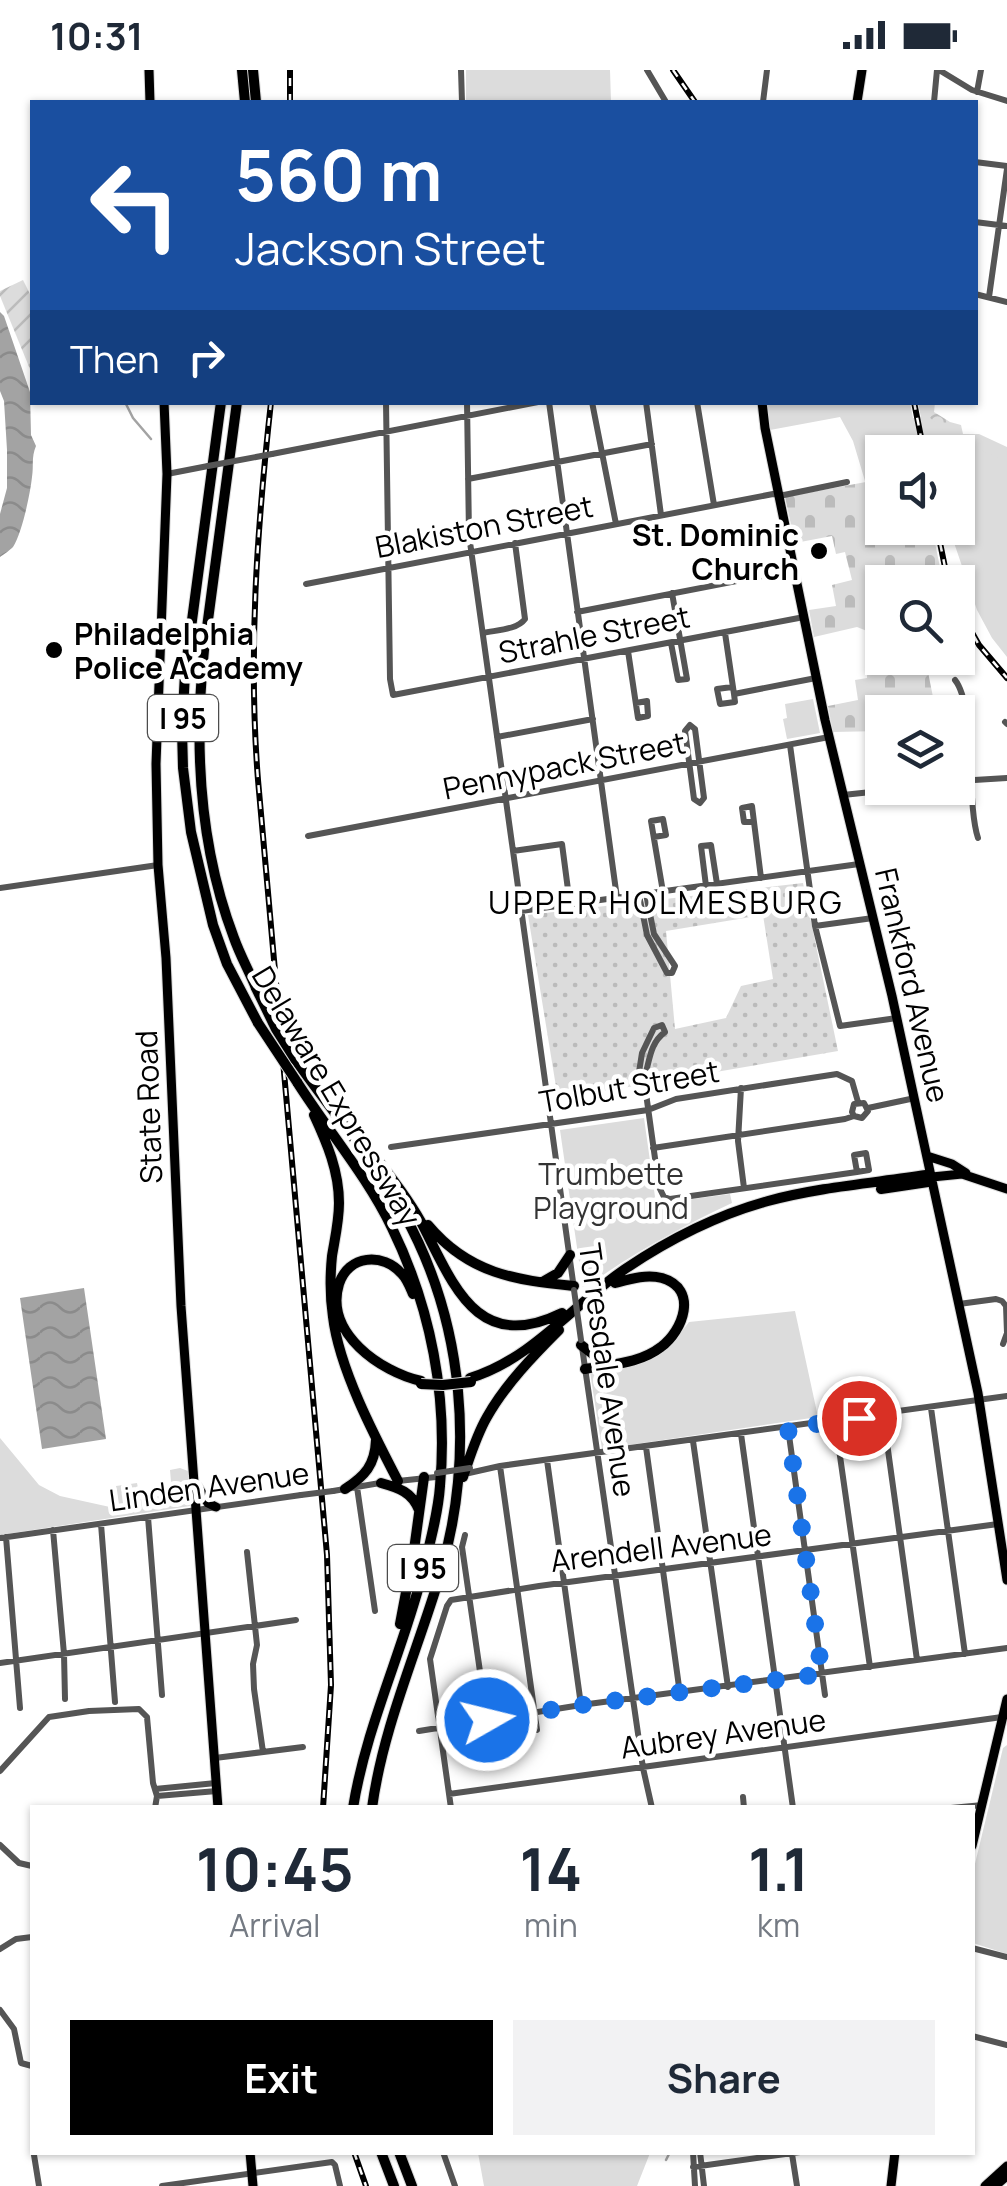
<!DOCTYPE html>
<style>
:root{--surface:#fff;--page:#f2f2f3;--text:#1f2937;--muted:#747a83;--accent:#000}
body{margin:0;font-family:Manrope,sans-serif;background:var(--page);color:var(--text);height:100vh;display:flex;flex-direction:column;font-size:38px;white-space:nowrap}
*{box-sizing:border-box;margin:0}
p{font-size:32px;color:var(--muted)}
.icon{flex:none;width:55px;height:55px;fill:none;stroke:currentColor;stroke-width:2;stroke-linecap:round;stroke-linejoin:round}
.map{position:relative;flex:1;overflow:hidden}
.details{position:absolute;left:30px;top:1735px;width:945px;height:350px;display:flex;flex-direction:column;background:var(--surface);border-radius:0px;box-shadow:0 2px 8px #0004}
.details>*{flex:none}
.guide{position:absolute;left:30px;top:30px;width:948px;height:305px;border-radius:0px;box-shadow:0 2px 8px #0004;background:#1a4fa0;color:#fff;overflow:hidden}
.tools{position:absolute;left:865px;top:365px;display:grid;gap:20px}
.tools a{display:grid;place-items:center;width:110px;height:110px;border-radius:0px;background:var(--surface);box-shadow:0 2px 8px #0004;font-size:50px}
.pin{position:absolute;display:grid;place-items:center;width:85px;height:85px;color:#fff;margin:-42px;border:5px solid #fff;border-radius:50%;box-shadow:0 2px 10px #0007}
.me{position:absolute;width:110px;margin:-55px;rotate:82deg;stroke-linejoin:round;filter:drop-shadow(0 0 8px #0008)}
.turn{display:flex;align-items:center;gap:35px;height:210px;padding:0 40px;font-size:45px}
.turn .icon{width:130px;height:130px;stroke-width:2.5}
.turn b{display:block;font-size:70px;line-height:85px}
.then{display:flex;align-items:center;height:95px;padding:0 40px;background:#0003;gap:20px;font-size:38px}
.eta{display:flex;justify-content:space-evenly;align-items:center;height:170px;text-align:center}
.eta b{font-size:60px;font-weight:700;line-height:70px}
.button{display:flex;gap:20px;margin-top:auto;padding:20px 40px}
.button a{flex:1;height:115px;border-radius:0px;background:var(--accent);color:#fff;font-size:40px;font-weight:700;line-height:115px;text-align:center}
.button a+a{background:var(--page);color:var(--text)}
.status{display:flex;justify-content:space-between;align-items:center;height:70px;padding:0 50px;background:var(--surface);direction:ltr}
.status svg{height:28px;fill:currentColor}
.map>svg:first-child{display:block}
.grass{fill:url(#grass-dots);fill-rule:evenodd}
.forest{fill:url(#forest-crowns)}
.cemetery{fill:url(#cemetery-stones)}
.park{fill:#dcdcdc}
.garden{fill:url(#garden-furrows)}
.water{fill:url(#water-waves)}
.lines{fill:none;stroke-linecap:round;stroke-linejoin:round}
.stream{stroke:#a3a3a3;stroke-width:2.5}
.major-casing{stroke:#dbdbdb;stroke-width:11}
.highway-casing{stroke:#dbdbdb;stroke-width:12}
.minor{stroke:#555;stroke-width:6}
.major{stroke:#000;stroke-width:9}
.highway{stroke:#000;stroke-width:10}
.rail-casing{stroke:#000;stroke-width:6}
.rail{stroke:#fff;stroke-width:2.5;stroke-dasharray:8;stroke-linecap:butt}
.highway-bridge-casing{stroke:#dbdbdb;stroke-width:12;stroke-linecap:butt}
.minor-bridge{stroke:#555;stroke-width:6}
.highway-bridge{stroke:#000;stroke-width:10}
.route{stroke:#1a73e8;stroke-width:18;stroke-dasharray:0 32.4}
.poi-dot{fill:#000;stroke:#fff;stroke-width:4}
.labels{text-anchor:middle;dominant-baseline:central;stroke-width:9;stroke-linejoin:round;paint-order:stroke}
.shield{fill:#fff;stroke:#4c4c4c;stroke-width:2.5}
.shield-label{font-size:28px;font-weight:bold;fill:#000}
.street-label{font-size:30px;fill:#000;stroke:#fff}
.poi-label{font-size:30px;font-weight:bold;fill:#000;stroke:#fff;text-anchor:end}
.park-label{font-size:30px;fill:#333;stroke:#fff}
.neighbourhood-label{font-size:32px;letter-spacing:2.5px;fill:#000;stroke:#fff}
</style>
<div class="status"><b>10:31</b><svg viewBox="0 0 49 12"><path d="M0 12V9h3v3zM5 12V6h3v6zM10 12V3h3v9zM15 12V0h3v12zM26 1h20v11H26zM47 4h2v5h-2z"/></svg></div>
<div class="map">
<svg width="1007" height="2116" viewBox="0 0 1007 2116">
<defs>
<pattern id="grass-dots" width="8" height="8" patternUnits="userSpaceOnUse" patternTransform="scale(2.5)"><rect width="8" height="8" fill="#dcdcdc"/><path d="M2 2h.1M6 6h.1" fill="none" stroke="#bbb" stroke-width="1.8" stroke-linecap="round"/></pattern>
<pattern id="forest-crowns" width="20" height="18" patternUnits="userSpaceOnUse" patternTransform="scale(2.5)"><rect width="20" height="18" fill="#dcdcdc"/><path d="M2 6a3 3 0 1 1 6 0M12 15a3 3 0 1 1 6 0" fill="none" stroke="#bbb"/></pattern>
<pattern id="cemetery-stones" width="16" height="16" patternUnits="userSpaceOnUse" patternTransform="scale(2.5)"><rect width="16" height="16" fill="#dcdcdc"/><path d="M2 7V4a2 2 0 0 1 4 0v3zM10 15v-3a2 2 0 0 1 4 0v3z" fill="#bbb"/></pattern>
<pattern id="garden-furrows" width="10" height="10" patternUnits="userSpaceOnUse" patternTransform="scale(2.5)"><rect width="10" height="10" fill="#dcdcdc"/><path d="M-1 1l2-2M0 10L10 0M9 11l2-2" fill="none" stroke="#bbb"/></pattern>
<pattern id="water-waves" width="16" height="10" patternUnits="userSpaceOnUse" patternTransform="scale(2.5)"><rect width="16" height="10" fill="#a3a3a3"/><path d="M0 5q4-4 8 0t8 0" fill="none" stroke="#8b8b8b"/></pattern>
</defs>
<rect width="100%" height="100%" fill="#fff"/>
<!-- grass -->
<path class="grass" d="M803 813 838 981 558 1029 528 845ZM763 845 773 909 741 916 726 948 675 959 666 861Z"/>
<!-- forest -->
<path class="forest" d="M918 333H935L934 342 950 352 961 355 963 364H979L1007 377V412L924 362Z"/>
<!-- cemetery -->
<path class="cemetery" d="M882 409V458H932L943 512H882V558L867 561 857 557 814 567 809 540 836 536 832 515 852 510 845 482 836 484 832 466 795 473 785 427Z
M912 588H928L929 596 927 597 936 642H882V661L833 662 828 636 858 630 855 610 867 608V605L913 595Z"/>
<!-- park -->
<path class="park" d="M466 0H610L611 32H466Z
M767 333H910L913 348 927 345 950 366 1007 392V587L992 568 977 540 949 458H958V382H882V408L865 411 853 371 840 347 770 360Z
M813 629 820 663 787 669 783 649 787 648 785 634Z
M644 1048 656 1134 730 1124 732 1133C679 1158 630 1185 583 1219L560 1060Z
M795 1241 818 1347 602 1379 590 1302C633 1290 661 1291 689 1252Z
M0 1368 39 1415 60 1426 119 1439 116 1416 137 1413 140 1429 172 1424 170 1400 180 1398 188 1401 190 1436 0 1465Z
M1007 1675V1884L973 1873V1802L1003 1678Z
M478 2083V2082L650 2083 637 2116H484Z"/>
<!-- garden -->
<path class="garden" d="M23 210 32 228V304L0 226V221Z"/>
<!-- water -->
<path class="water" d="M0 242 4 246 30 322 31 365 36 376C31 388 34 395 32 407 30 425 22 463 13 477 10 480 3 485 0 487V444L7 418V380L4 331 0 321Z
M84 1218 106 1369 42 1379 20 1228Z"/>
<g class="lines">
<!-- stream -->
<path class="stream" d="M125 332 133 348 151 369
M666 2090 670 2082"/>
<defs>
<path id="major" d="M149 0 150 32
M857 32 862 0
M164 332 167 404 156 694 158 795 166 888 181 1236 218 1738
M762 332 765 358 825 650 892 926 978 1323 1007 1510
M927 1086 952 1094 966 1103
M932 1107 962 1104 1007 1119
M198 1417 208 1433 216 1437
M972 1776 1007 1629
M250 2082 253 2116
M891 2116 895 2082
M985 2116 1007 2096
M995 2116 1007 2106"/>
<path id="highway" d="M242 0 245 32
M253 0 256 32
M221 332 185 603 182 660 183 698 191 762 213 855 227 894 258 953
M237 332 204 580C194 677 199 776 234 868 240 885 249 901 256 918
M295 989C331 1041 374 1089 404 1144 465 1254 475 1386 440 1505 417 1582 383 1657 372 1738
M297 1012C328 1061 367 1106 392 1158 431 1238 448 1327 440 1416 438 1445 429 1476 422 1505 402 1583 366 1657 353 1738
M314 1045C327 1073 339 1101 339 1133 339 1151 335 1168 332 1186 330 1206 330 1227 333 1247 339 1298 374 1365 398 1411
M371 1082C389 1104 407 1127 421 1152 453 1213 476 1285 562 1243
M881 1119 928 1112 932 1107
M428 1155C469 1204 515 1210 574 1216
M544 1211 558 1203 570 1185
M413 1224C410 1217 407 1209 402 1204 383 1182 348 1185 339 1214 324 1263 381 1302 421 1311
M581 1275 606 1294
M585 1299C611 1294 639 1294 661 1277 683 1261 699 1219 662 1208 646 1204 630 1209 615 1213
M470 1308C531 1290 574 1234 625 1199 668 1170 717 1145 768 1131 820 1117 874 1113 926 1105L932 1107
M463 1407C470 1387 476 1366 487 1347 505 1315 533 1286 559 1260
M381 1413C399 1418 412 1422 419 1440
M345 1419C365 1406 375 1395 376 1370
M400 1554 414 1480 424 1407
M381 2082 394 2116
M399 2082 412 2116"/>
</defs>
<!-- major casing -->
<use href="#major" class="major-casing"/>
<!-- highway casing -->
<use href="#highway" class="highway-casing"/>
<!-- minor -->
<path class="minor" d="M461 0 462 32
M647 0 666 32
M939 0 972 20 1007 31
M977 22 981 0
M763 32 767 0
M934 32 937 0
M975 92 1007 96
M975 152 1007 156
M975 224 1007 232
M989 227 1007 99
M386 332 390 609 393 625 804 547
M467 332 469 465 574 1219
M549 332 617 828
M592 332 616 454
M646 332 661 445
M697 332 714 435
M272 384 538 332
M167 404 208 396
M468 409 652 374
M306 514 773 424 784 425 847 412
M577 542 794 500
M483 563C496 560 517 560 525 549L515 473
M725 563 734 624
M671 573 678 610 687 609 672 523
M628 581 638 648 648 646 647 631 636 633
M955 610C976 636 966 732 978 768
M732 617 717 619 720 634 735 632 734 624
M734 624 816 608
M1005 652 1007 654
M690 655 695 659 704 728 700 733 694 729 685 661Z
M497 667 593 649
M790 675 815 856 840 956 897 948
M877 680 882 691
M958 711 1007 708
M843 725 909 718
M754 752H744L742 738 752 736 761 808
M308 766 829 667
M654 767 666 765 663 749 651 751 663 822
M513 781 562 774 570 835
M706 816 701 776 711 775 717 814
M0 818 158 795
M639 825 647 865 667 903H672L675 896 654 864 646 824
M521 841 859 794
M815 856 873 848
M644 1009C650 991 649 974 665 962L662 955 654 958 642 983 639 1002 644 1009 659 1117 664 1127 670 1129 857 1102 869 1100 866 1083 854 1085 857 1102
M741 1018 738 1071 744 1118
M868 1038 915 1028
M391 1077 648 1040 676 1029 837 1004 852 1011 858 1032
M653 1078 845 1049 854 1046 862 1048 868 1041 864 1033 854 1034 852 1042 854 1046
M959 1234 996 1229 1002 1231 1006 1236 1007 1263 1003 1274
M582 1277 643 1698 652 1738
M931 1338 965 1584
M883 1344 917 1590
M835 1351 870 1597
M788 1358 825 1625
M741 1364 793 1738
M693 1371 728 1617
M646 1377 680 1624
M547 1390 581 1635
M500 1396 537 1660
M469 1403 500 1396 1007 1326
M398 1411 436 1407
M357 1417 375 1541
M333 1421 380 1413
M148 1447 162 1625
M101 1454 115 1632
M53 1460 64 1584 65 1629
M465 1465 462 1477 487 1650
M6 1467 20 1638
M0 1468 301 1425
M247 1482 257 1575 253 1594 254 1619 263 1682
M0 1593 296 1550
M419 1661 581 1635 1007 1578
M215 1688 303 1677
M0 1701 49 1647 89 1641 139 1639 147 1647 153 1713 157 1726 155 1738
M155 1719 216 1713
M449 1724 1002 1647
M157 1726 217 1721
M743 1727 744 1738
M451 1738 430 1589 447 1536 451 1530 539 1516 998 1454
M951 1738 983 1735
M0 1775 19 1793 32 1796
M972 1878 1007 1887
M0 1879 16 1869 32 1867
M0 1940 14 1959 21 1993 32 1996
M972 1966 1007 1975
M443 2082 455 2116
M693 2082 695 2116
M700 2082 704 2116
M792 2084 797 2116
M34 2085 39 2116
M693 2097 800 2082
M162 2116 332 2092 335 2095 340 2116"/>
<!-- major -->
<use href="#major" class="major"/>
<!-- highway -->
<use href="#highway" class="highway"/>
<defs>
<path id="rail" d="M673 0 695 32
M290 32V0
M271 332C257 459 248 583 258 710L327 1485 331 1615 323 1738
M914 332 924 382
M937 458 948 512
M958 538 979 575 1007 608
M354 2082 366 2116"/>
</defs>
<!-- rail casing -->
<use href="#rail" class="rail-casing"/>
<!-- rail -->
<use href="#rail" class="rail"/>
<defs>
<path id="highway-bridge" d="M256 918 276 959 295 989
M258 953 297 1012
M421 1314 443 1315 471 1312"/>
</defs>
<!-- highway-bridge casing -->
<use href="#highway-bridge" class="highway-bridge-casing"/>
<!-- minor-bridge -->
<path class="minor-bridge" d="M208 396 272 384
M574 1220 581 1270
M437 1403 470 1398
M301 1425 333 1421"/>
<!-- highway-bridge -->
<use href="#highway-bridge" class="highway-bridge"/>
</g>
<g class="lines">
<!-- route -->
<path class="route" d="M487 1650 581 1635 822 1604 788 1358 859 1348"/>
</g>
<!-- markers -->
<g class="poi-dot">
<circle cx="819" cy="481" r="10"/>
<circle cx="54" cy="580" r="10"/>
</g>
<g class="labels">
<!-- shield labels -->
<g class="shield">
<rect x="148" y="625" width="70" height="46" rx="8"/>
<rect x="388" y="1475" width="70" height="46" rx="8"/>
</g>
<g class="shield-label">
<text x="183" y="648">I 95</text>
<text x="423" y="1498">I 95</text>
</g>
<!-- street labels -->
<g class="street-label">
<text transform="translate(484 456) rotate(-11)">Blakiston Street</text>
<text transform="translate(594 564) rotate(-11)">Strahle Street</text>
<text transform="translate(564 695) rotate(-11)">Pennypack Street</text>
<text transform="translate(913 915) rotate(77)">Frankford Avenue</text>
<text transform="translate(629 1016) rotate(-10)">Tolbut Street</text>
<text transform="translate(337 1026) rotate(59)">Delaware Expressway</text>
<text transform="translate(148 1037) rotate(-92)">State Road</text>
<text transform="translate(608 1300) rotate(82)">Torresdale Avenue</text>
<text transform="translate(209 1416) rotate(-8)">Linden Avenue</text>
<text transform="translate(661 1477) rotate(-7)">Arendell Avenue</text>
<text transform="translate(723 1663) rotate(-8)">Aubrey Avenue</text>
</g>
<!-- poi labels -->
<g class="poi-label">
<text x="799" y="464">St. Dominic<tspan x="799" dy="34">Church</tspan></text>
<text x="74" y="563" text-anchor="start">Philadelphia<tspan x="74" dy="34">Police Academy</tspan></text>
</g>
<!-- park labels -->
<g class="park-label">
<text x="611" y="1103">Trumbette<tspan x="611" dy="34">Playground</tspan></text>
</g>
<!-- neighbourhood labels -->
<g class="neighbourhood-label">
<text x="666" y="832">UPPER HOLMESBURG</text>
</g>
</g>
</svg>
<div class="tools">
<a><svg class="icon" aria-label="sound" viewBox="0 0 24 24"><path d="M4 9h4l5-4v14l-5-4H4zM17 9q2 3 0 6"/></svg></a>
<a><svg class="icon" aria-label="search" viewBox="0 0 24 24"><circle cx="10" cy="10" r="6"/><path d="M15 15l6 6"/></svg></a>
<a><svg class="icon" aria-label="layers" viewBox="0 0 24 24"><path d="M12 4l9 5-9 5-9-5zM3 14l9 5 9-5"/></svg></a>
</div>
<div class="pin" style="left:859px;top:1348px;background:#d93025"><svg class="icon" aria-label="arrive" viewBox="0 0 24 24"><path d="M6 21V4h12l-3 4 3 4H6"/></svg></div>
<svg class="me" style="left:487px;top:1650px" viewBox="-20 -20 40 40"><circle r="17" fill="#1a73e8" stroke="#fff" stroke-width="3"/><path d="M0-11L8 9 0 5-8 9z" fill="#fff"/></svg>
<div class="guide">
<div class="turn"><svg class="icon" aria-label="left" viewBox="0 0 24 24"><path d="M17 20v-9H6M10 6l-5 5 5 5"/></svg><div><b>560 m</b>Jackson Street</div></div>
<div class="then">Then<svg class="icon" aria-label="right" viewBox="0 0 24 24"><path d="M7 20v-9h11M14 6l5 5-5 5"/></svg></div>
</div>
<section class="details">
<div class="eta">
<div><b>10:45</b><p>Arrival</p></div>
<div><b>14</b><p>min</p></div>
<div><b>1.1</b><p>km</p></div>
</div>
<div class="button"><a>Exit</a><a>Share</a></div>
</section>
</div>
